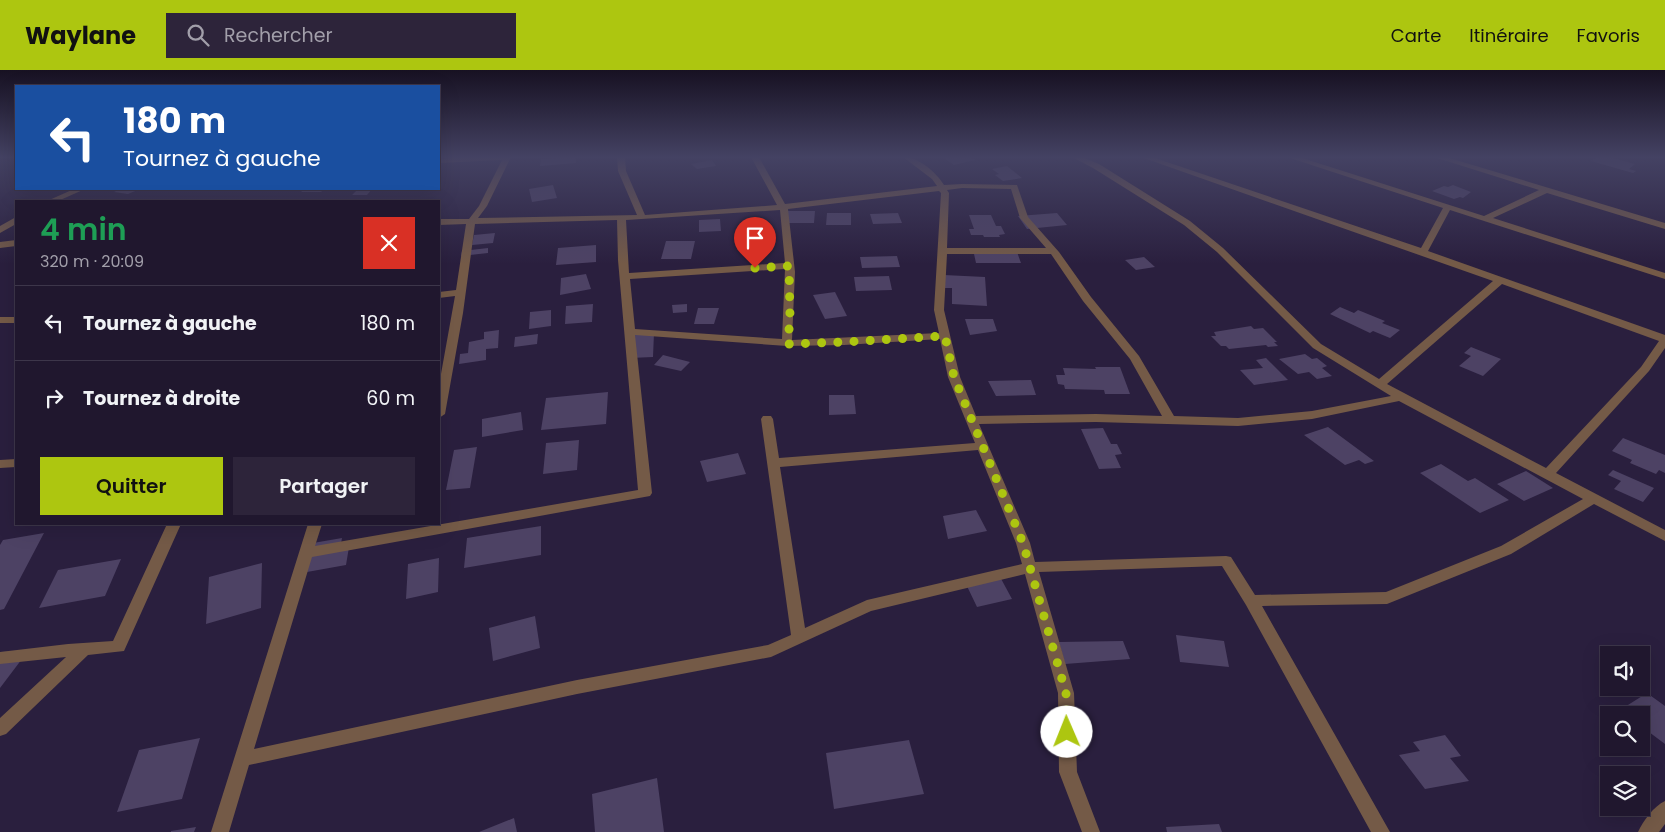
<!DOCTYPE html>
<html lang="fr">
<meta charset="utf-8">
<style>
:root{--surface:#20172e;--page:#2d243a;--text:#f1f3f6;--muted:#a29faa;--line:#3d364a;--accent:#adc610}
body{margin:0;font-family:Poppins,sans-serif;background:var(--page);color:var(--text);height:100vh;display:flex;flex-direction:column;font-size:19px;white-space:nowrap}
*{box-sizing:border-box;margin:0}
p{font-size:16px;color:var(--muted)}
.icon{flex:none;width:28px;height:28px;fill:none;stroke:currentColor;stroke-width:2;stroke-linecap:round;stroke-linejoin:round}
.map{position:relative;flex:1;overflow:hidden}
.sheet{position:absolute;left:15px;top:130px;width:425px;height:325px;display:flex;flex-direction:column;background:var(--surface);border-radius:0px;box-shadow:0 5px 20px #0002,0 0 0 1px var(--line)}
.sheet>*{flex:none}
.guide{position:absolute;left:15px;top:15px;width:425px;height:105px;border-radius:0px;box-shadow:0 5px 20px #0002,0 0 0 1px var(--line);background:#1a4fa0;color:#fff;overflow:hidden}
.fabs{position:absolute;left:1600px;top:576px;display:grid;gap:10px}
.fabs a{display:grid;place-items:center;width:50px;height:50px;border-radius:0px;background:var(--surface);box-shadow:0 5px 20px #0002,0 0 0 1px var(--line);font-size:25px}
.pin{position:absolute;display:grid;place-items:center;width:42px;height:42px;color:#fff;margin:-51px -21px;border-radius:50% 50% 50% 0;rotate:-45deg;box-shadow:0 0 5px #0007}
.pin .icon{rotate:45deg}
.me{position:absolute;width:55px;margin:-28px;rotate:359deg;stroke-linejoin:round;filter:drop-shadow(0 0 4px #0008)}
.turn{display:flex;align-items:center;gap:18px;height:105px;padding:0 25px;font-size:22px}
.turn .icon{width:65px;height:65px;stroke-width:2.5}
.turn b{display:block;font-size:35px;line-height:42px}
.round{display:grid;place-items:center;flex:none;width:52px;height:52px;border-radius:0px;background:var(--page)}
.summary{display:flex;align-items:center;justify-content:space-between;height:85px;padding:0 25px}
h1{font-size:30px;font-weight:600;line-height:38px;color:#1e9e55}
.action{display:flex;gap:10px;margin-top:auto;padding:10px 25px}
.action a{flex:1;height:58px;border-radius:0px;background:var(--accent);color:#111;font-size:20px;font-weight:600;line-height:58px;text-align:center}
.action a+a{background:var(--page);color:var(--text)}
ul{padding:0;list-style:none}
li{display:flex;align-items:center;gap:15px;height:75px;padding:0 25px;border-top:1px solid var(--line)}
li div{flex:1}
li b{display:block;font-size:19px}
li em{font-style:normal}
header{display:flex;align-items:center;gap:30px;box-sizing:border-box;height:70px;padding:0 25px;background:var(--accent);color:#111}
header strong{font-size:24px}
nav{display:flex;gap:28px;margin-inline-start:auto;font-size:18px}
.search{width:350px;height:45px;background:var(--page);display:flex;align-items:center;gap:12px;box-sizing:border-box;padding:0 18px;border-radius:0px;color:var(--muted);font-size:19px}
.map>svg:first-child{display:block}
.building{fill:#4d4264}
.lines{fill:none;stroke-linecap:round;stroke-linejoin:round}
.minor{fill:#745a47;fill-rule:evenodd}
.route{stroke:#adc610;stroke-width:9;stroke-dasharray:0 16.2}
</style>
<header>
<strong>Waylane</strong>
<div class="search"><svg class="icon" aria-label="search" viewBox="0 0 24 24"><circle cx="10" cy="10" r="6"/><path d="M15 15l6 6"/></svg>Rechercher</div>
<nav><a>Carte</a><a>Itinéraire</a><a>Favoris</a></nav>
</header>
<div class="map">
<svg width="1665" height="762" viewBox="0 0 1665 762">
<rect width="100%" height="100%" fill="#2a1f3e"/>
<!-- building -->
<path class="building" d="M576 87V93L540 96 541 89Z
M942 87H970L975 90 954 95Z
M1597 87H1609L1635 94 1629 99 1636 101 1633 103 1591 91Z
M712 90 716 96 697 99 691 94Z
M1007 96 1022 108 1003 111 995 105 999 104 992 99Z
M553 115 557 128 532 132 529 119Z
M1453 115 1471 122 1463 128 1460 127 1454 129 1432 121 1444 116 1448 117Z
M120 119H140L128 124 114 122Z
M304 119H324L321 122H301Z
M358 119H372L367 125H352Z
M785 141H815L814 153H785Z
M827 143H851V155H826Z
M898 143 902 153 873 154 870 144Z
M1057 143 1067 155 1027 159 1018 146Z
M969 145H991L996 156H1001L1005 164 999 165 1000 167H984L983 165H971L969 159H974Z
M720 149 721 161 699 162V150Z
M495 163 493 173 472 175 474 165Z
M666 171H695L691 189H661Z
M596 175V192L556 195 558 178Z
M488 178V183L461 186 462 181Z
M981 179 1017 182 1021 193H976L974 184H983Z
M897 186 900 197 862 198 860 187Z
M1144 187 1155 197 1136 200 1125 190Z
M586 204 591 219 560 225 561 208Z
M944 205 985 207 987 236 952 234V218H943Z
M889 206 892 220 856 221 854 207Z
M835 222 847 246 825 249 813 225Z
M593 234 592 252 565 254 566 236Z
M687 234V242L673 243 672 235Z
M1340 237 1354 243 1358 240 1385 251 1382 253 1400 260 1390 268 1373 261 1370 263 1330 244Z
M698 238H719L714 254H694Z
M551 240V256L529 259 530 242Z
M965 249H993L997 261 970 265Z
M1251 256 1254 259 1263 258 1277 272H1274L1278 276 1268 277 1266 275 1229 279 1226 276H1221L1211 266H1216L1214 262Z
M499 260 498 278 486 279V290L459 294 460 284 468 283 469 272 484 269V262Z
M654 263 653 287 630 288 632 264Z
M538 264 537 274 514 277 515 267Z
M1471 277 1501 289 1483 306 1459 296 1471 286 1464 283Z
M1305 284 1312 289 1317 288 1327 296 1322 298 1332 306 1317 309 1309 302 1298 304 1279 289Z
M663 285 690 292 681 301 654 295Z
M1266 288 1288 310 1254 315 1240 300 1263 298 1256 290Z
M1095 297H1120L1130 324H1105L1104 320 1065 319 1064 315 1058 314 1056 305H1065L1063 298 1096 299Z
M1031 310 1036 325 996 326 988 311Z
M608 322 606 354 541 360 546 328Z
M829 325H854L856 344 829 345Z
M521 342 523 360 482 367V349Z
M1328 357 1374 391 1365 394 1359 390 1345 395 1304 365Z
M1103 358 1111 374H1117L1122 384 1115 385 1121 398 1099 399 1081 359Z
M1623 368 1665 385V403L1659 400 1656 404 1630 393 1632 390 1612 381Z
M579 370 577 400 543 404 546 373Z
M477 377 470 418 446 420 454 380Z
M738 383 746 404 707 412 700 391Z
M1441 394 1468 411 1475 408 1509 430 1480 443 1420 403Z
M1613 400 1654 418 1643 432 1614 419 1621 411 1608 405Z
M1526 401 1553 418 1524 431 1497 414Z
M976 440 987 461 948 469 943 446Z
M541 456V485L464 498 467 468Z
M44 463 4 539 0 540V475L3 470Z
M342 468 340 479 349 477 346 495 307 502 313 473Z
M439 488 438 522 406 529 408 494Z
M121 489 105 526 39 538 58 500Z
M262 493 261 538 206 554 209 507Z
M999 505 1012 529 977 537 965 512Z
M535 546 540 578 493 591 489 558Z
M1176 565 1224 571 1229 597 1180 592Z
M1123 571 1130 589 1065 594 1059 572Z
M28 581 0 618V582Z
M1647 623 1665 636V674L1641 656V645H1626L1620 640Z
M1445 665 1461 686 1450 688 1469 711 1425 719 1399 685 1420 681 1413 672Z
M200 668 182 729 117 742 139 680Z
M909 670 924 724 834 739 826 683Z
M657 708 664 762H595L592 724Z
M514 748 517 762H479Z
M1219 754 1222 762H1167L1166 757Z
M196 757 194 762H171V761Z"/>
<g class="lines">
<!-- minor -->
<path class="minor" d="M470 87H511L487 136 478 148 637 145 618 101 617 87H625L626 101 645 145 777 135 751 87H759L785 134 937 116 932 109 903 87C919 87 936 102 944 115L962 114 1017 115 1028 147 1059 182 1091 227 1139 286 1174 346 1238 348 1312 341 1391 326 1313 278 1217 182 1184 155 1093 98 1072 87H1082L1099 94 1190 151 1223 178 1321 274 1379 309 1493 211 1141 87H1152L1421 178 1443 138 1287 87H1299L1484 146 1539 120 1434 87H1446L1665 153V159L1547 123 1493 148 1665 203V209L1450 140 1428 181 1665 265V278L1649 301 1556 403 1665 460V471L1594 434 1511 484 1387 534 1262 536 1390 762H1371L1246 535 1222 496 1039 502 1074 623 1077 702 1100 762H1082L1059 702 1058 623 1025 504 871 541 771 587 577 624 249 695 229 762H211L308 454H322L315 476 638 420 618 190 617 150 475 154 463 243 445 344 439 348V315L455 226 439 228V222L456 220 466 154 439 155V149H469L479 136 502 90 439 93V89ZM962 118 1011 119 1020 148 1046 178H947L949 123 947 120ZM939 121 941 123 934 240 939 263 792 270 795 202 788 139ZM780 140 785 193 629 203 626 150ZM947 184H1051L1083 231 1130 289 1162 346 1096 344 976 346 960 307 944 240ZM785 199 782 269 635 259 630 209ZM1502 214 1659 271 1641 297 1546 398 1387 314ZM635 265 787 276 844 275 940 269 948 307 975 373 779 388 773 349 771 346H763L761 349 791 565 768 575 577 610 254 679 312 487 650 426 652 423ZM1399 331 1583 429 1501 476 1386 522 1255 525 1231 487 1226 486 1035 492 1030 473 979 354 1096 352 1238 356 1312 349ZM978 380 1016 473 1022 494 867 530 805 558 780 397Z
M74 119H85L58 131H47Z
M16 147V154L0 163V156Z
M16 170V176L0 178V172Z
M0 247H16V253H0Z
M16 389V397L0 398V390Z
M167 454H181L124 581 88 585 6 664 0 666V648L66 587 0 594V582L68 574 113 571Z
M1665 731V754L1659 762H1638C1643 751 1654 736 1665 731Z"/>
</g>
<!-- sky -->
<linearGradient id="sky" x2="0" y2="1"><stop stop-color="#171122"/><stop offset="0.45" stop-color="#444263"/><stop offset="1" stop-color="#444263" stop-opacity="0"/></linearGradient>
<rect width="1665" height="194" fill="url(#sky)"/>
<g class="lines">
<!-- route -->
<path class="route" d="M755 198 789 196 790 246 788 274 844 272 945 266 954 307 1023 473 1066 623 1067 662"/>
</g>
</svg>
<div class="fabs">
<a><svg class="icon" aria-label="sound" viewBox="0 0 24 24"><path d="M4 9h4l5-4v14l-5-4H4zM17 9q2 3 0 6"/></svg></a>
<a><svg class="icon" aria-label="search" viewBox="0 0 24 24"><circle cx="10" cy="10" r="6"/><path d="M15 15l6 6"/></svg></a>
<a><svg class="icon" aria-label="layers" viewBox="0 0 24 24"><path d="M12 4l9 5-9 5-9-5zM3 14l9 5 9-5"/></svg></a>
</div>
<div class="pin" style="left:755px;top:198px;background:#d93025"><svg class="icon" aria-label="arrive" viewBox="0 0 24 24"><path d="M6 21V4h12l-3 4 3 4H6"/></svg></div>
<svg class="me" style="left:1067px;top:662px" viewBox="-20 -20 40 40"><circle r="19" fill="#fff"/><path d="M0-13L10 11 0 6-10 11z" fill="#adc610"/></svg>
<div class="guide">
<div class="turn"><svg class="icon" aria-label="left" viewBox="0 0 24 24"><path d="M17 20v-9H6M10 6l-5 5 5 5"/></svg><div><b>180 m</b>Tournez à gauche</div></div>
</div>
<section class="sheet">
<div class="summary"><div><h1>4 min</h1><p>320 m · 20:09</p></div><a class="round" style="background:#d93025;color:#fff"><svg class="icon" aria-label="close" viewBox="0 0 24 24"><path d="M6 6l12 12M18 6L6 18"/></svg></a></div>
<ul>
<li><svg class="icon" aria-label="left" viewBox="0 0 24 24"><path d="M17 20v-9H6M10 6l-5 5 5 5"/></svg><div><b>Tournez à gauche</b></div><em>180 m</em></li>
<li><svg class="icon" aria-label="right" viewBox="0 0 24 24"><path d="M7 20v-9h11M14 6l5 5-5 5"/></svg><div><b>Tournez à droite</b></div><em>60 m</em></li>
</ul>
<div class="action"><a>Quitter</a><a>Partager</a></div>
</section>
</div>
